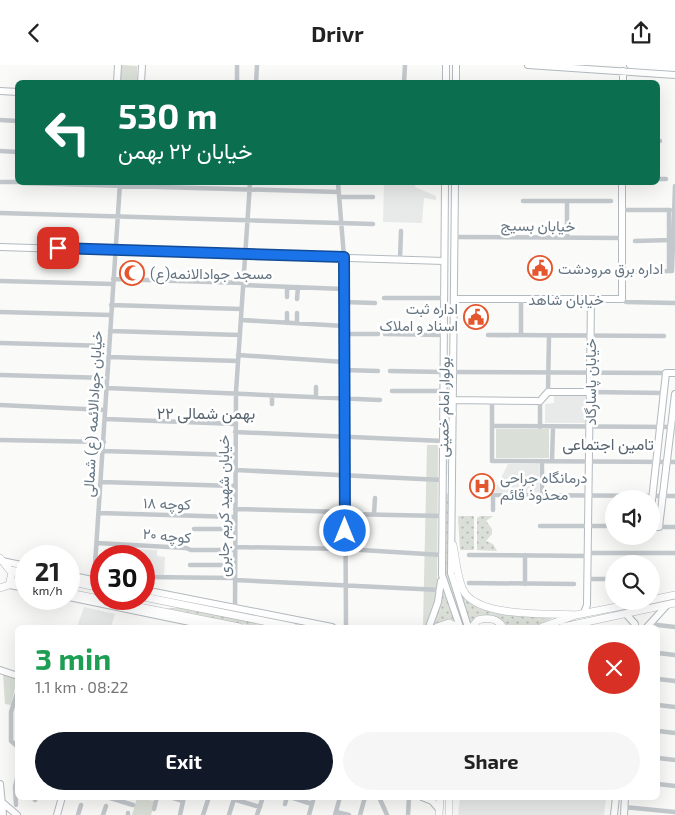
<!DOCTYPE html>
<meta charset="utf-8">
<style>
:root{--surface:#fff;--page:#f6f6f6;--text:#222;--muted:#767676;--accent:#111827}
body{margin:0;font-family:"Exo 2",Vazirmatn,sans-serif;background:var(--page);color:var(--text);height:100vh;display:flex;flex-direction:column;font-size:19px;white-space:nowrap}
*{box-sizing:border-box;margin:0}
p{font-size:16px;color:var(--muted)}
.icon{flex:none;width:28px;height:28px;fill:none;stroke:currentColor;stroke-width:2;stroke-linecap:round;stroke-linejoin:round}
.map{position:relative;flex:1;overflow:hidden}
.panel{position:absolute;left:15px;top:560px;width:645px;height:175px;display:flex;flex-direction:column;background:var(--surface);border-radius:8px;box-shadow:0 5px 20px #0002}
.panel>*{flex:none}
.guide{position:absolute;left:15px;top:15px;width:645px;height:105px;border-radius:8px;box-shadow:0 5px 20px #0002;background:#0b6e4f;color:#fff;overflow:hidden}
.buttons{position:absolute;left:605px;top:425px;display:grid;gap:10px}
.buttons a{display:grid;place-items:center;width:55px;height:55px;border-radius:50%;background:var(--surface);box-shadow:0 5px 20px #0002;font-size:25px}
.speed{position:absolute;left:15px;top:480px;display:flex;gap:10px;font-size:25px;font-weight:700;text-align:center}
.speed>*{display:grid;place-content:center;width:65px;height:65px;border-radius:50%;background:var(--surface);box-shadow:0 5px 20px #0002;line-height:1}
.speed small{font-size:12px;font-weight:400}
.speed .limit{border:8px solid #d22;background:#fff;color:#111}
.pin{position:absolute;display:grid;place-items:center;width:42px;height:42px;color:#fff;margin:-21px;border-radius:10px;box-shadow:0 2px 8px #0006}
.me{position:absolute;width:55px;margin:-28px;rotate:0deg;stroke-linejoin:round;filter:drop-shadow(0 0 4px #0008)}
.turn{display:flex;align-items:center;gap:18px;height:105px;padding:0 20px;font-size:22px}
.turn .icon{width:65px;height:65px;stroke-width:2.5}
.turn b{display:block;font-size:35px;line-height:42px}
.round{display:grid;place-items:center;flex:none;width:52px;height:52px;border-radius:26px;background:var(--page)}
.summary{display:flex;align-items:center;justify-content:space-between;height:85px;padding:0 20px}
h1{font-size:30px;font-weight:700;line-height:38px;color:#1e9e55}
.primary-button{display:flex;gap:10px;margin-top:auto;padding:10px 20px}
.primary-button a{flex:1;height:58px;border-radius:30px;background:var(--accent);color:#fff;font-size:20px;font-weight:700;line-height:58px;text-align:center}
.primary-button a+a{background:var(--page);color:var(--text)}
header{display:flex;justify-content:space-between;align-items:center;height:65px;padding:0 20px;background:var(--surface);font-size:22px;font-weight:700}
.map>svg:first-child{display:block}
.built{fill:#e8e9e9}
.grass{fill:url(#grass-dots)}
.park{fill:#dadfd7}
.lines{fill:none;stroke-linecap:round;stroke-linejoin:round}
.secondary-casing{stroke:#b3babf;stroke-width:8}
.primary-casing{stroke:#b5babe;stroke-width:8}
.street{stroke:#c3c8cc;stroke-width:4.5}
.secondary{stroke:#fff;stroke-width:6}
.primary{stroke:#fff;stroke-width:7}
.route-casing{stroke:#114b97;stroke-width:12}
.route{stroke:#1a73e8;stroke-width:9}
.labels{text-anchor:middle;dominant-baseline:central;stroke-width:5;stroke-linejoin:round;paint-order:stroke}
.street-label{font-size:15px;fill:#657683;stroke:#fff}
.poi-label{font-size:15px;fill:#657683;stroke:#fff;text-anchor:start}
.neighbourhood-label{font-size:16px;fill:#57646e;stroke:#fff}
</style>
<header><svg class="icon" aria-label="back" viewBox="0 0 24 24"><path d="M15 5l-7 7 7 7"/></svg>Drivr<svg class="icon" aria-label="share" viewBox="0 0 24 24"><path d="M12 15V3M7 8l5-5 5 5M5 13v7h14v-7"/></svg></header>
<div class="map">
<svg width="675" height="750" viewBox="0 0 675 750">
<defs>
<pattern id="grass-dots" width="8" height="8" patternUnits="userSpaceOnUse" patternTransform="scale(1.25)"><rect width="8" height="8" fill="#dadfd7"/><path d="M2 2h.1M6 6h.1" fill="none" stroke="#b4b9b4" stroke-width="1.8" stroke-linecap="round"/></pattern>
</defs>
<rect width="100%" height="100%" fill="#fafaf8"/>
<!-- built -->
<path class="built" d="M384 118H416L415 122 436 131V135L424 133 422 158 383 157Z
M585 330V358H545V339L554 338V331Z
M508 399H539V427H494Z
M135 484 157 485V491L165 492 164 511 144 510V491H134Z
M84 542 115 549 111 562H77Z
M460 733V732L606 733 604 750H458Z"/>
<!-- grass -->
<path class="grass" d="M447 300 449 301 447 411 446 410Z
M445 428 448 429V506L451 522 462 550 461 552C436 518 445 468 445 428Z
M458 451H474V485H460Z
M480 451H493L486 456 492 464V469L486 476 493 479 497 486 477 485V453Z
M456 503C458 513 459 525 465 533 482 554 532 550 556 551L535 562H506L490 550 469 562 452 510Z
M443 525 456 560 443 556 431 562 441 536Z
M165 543H183L280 562H257Z"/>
<!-- park -->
<path class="park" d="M122 0 137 1V17L120 18Z
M496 364H549V393H496Z
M427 380H438L437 535 427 562H423Z
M3 609 17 614 11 640 5 639Z
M137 733 155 736 151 750H132Z"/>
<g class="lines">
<defs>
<path id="secondary" d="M528 0 675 10
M630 0 675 3
M117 18 118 0
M141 18 142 0
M446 18V0
M456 18V0
M623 18V6
M0 26 18 27
M445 118 442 510 460 562
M455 118 451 508 468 562
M0 182 444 196
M454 234H622V118
M453 335 540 336 548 327H590
M651 444 666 308H675
M651 462H659L675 329
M2 496 26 501
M69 510 101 517
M9 520 26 523
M144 525 332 562
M69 532 214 562
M584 548 587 540 591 234
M626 549 635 559V562
M429 562 438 537 441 516
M647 562 667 540
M0 605 18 611
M0 719 3 750
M422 732 432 736 439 744
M3 738 17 750
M57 750 62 732
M614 750 616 732
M624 750 625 732"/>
<path id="primary" d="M453 480C456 494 457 512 463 525 477 553 548 548 576 550
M0 493 12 508 9 520 0 523
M10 505 26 508
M11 516 26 519
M69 516 101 523
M69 528 239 562
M144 532 293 562
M651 535 675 530
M437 562 449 558 457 562
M472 562 478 555C489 552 497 553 503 562
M542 562 576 550 647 536
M563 562 675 538
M439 750 440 732
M449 750V732"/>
</defs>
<!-- secondary casing -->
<use href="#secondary" class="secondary-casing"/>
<!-- primary casing -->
<use href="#primary" class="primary-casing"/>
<!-- street -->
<path class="street" d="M237 0V18
M256 18 257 0
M404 18 405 0
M0 55 18 56
M658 76H660
M0 86 18 87
M658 114H666
M0 117H18
M23 118 338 127
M338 118 344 192 346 562
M339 132H373
M523 136H611
M567 136V173
M622 145H670
M0 148 373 159
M454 172 622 173
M635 176 671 175
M400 194 401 166
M669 206V145
M672 206 675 121
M622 207 671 206
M113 214 243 218
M0 216 113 219
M243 220 344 224
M287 222V232
M384 233H444
M297 234 298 222
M622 234 626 237 675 238
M344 237 375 238
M111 240 241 244
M0 247 111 250
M287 248V258
M241 255 344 261
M297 258V248
M110 266 240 270
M344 269H378
M385 269 444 270
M488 270 664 271
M521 270V234
M0 278 109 281
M238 290 344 297
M109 292 238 296
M344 305 378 306
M390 306 443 307
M453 307 666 308
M0 310 107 313
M107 323 380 335
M392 326H443
M548 327 549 270
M590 327 664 328
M316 332V322
M492 335V396L675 397
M272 339V330
M0 340 105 345
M105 354 236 359
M492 361 675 362
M540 362V336
M235 367 443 376
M0 375 104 377
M103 386 235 390
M552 396 553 362
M236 405 442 415
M101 417 235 421
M542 430V396
M235 444 345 447
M493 445V430L675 431
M99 448 235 452
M345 449 442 451
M374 449 375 433
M540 461H614
M659 462H675
M194 464H235
M97 478 186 483 191 485H235
M235 482 345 484 442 490
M588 488H675
M469 490 588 491
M190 500H235
M144 512 235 513
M588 514H614
M94 515 120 118
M235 515 440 525
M469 518 574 519
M525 519V490
M235 543 236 327 250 118
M649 559 675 562
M658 588 675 590
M658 614 675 616
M18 625 11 647V676L18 682
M658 640 675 642
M658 666 675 668
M658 693 675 695
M658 719 675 721
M107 732 133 740
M170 732 183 736
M290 732 312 739
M379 732 387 750
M233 734 260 742
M35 735 36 732
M285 739 287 732
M16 740 15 722 18 709
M624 742 675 747
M154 744 157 732
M336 747 349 750
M78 750 81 740
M103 750 106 741
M128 750V748
M180 750 184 732
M203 750 209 732
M229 750 234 734
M257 750 263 732
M309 750 314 732
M335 750 340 732
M360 750 365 732
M408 750 409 732"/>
<!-- secondary -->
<use href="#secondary" class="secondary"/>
<!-- primary -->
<use href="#primary" class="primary"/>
</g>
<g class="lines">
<defs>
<path id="route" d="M58 183 344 192 345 466"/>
</defs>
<!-- route casing -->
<use href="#route" class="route-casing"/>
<!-- route -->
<use href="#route" class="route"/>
</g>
<!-- icons -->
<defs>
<symbol id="civic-ring" viewBox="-11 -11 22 22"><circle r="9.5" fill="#fff" stroke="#e4572e" stroke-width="1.5"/><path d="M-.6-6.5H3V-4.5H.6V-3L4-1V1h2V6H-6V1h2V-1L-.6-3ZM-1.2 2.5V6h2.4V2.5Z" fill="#e4572e"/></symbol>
<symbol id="mosque-ring" viewBox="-11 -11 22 22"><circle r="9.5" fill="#fff" stroke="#e4572e" stroke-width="1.5"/><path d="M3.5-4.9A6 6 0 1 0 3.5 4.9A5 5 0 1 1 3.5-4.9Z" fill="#e4572e"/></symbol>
<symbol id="hospital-ring" viewBox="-11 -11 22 22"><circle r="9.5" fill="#fff" stroke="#e4572e" stroke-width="1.5"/><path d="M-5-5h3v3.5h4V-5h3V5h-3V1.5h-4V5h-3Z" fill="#e4572e"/></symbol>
</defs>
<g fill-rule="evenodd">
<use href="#civic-ring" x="526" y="189" width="28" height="28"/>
<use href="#mosque-ring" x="118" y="194" width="28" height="28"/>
<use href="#civic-ring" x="462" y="238" width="28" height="28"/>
<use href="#hospital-ring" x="468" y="407" width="28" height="28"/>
</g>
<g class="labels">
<!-- street labels -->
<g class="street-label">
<text transform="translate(538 160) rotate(1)">خیابان بسیج</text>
<text x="566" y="234">خیابان شاهد</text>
<text transform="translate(590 317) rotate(-90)">خیابان پاسارگاد</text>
<text transform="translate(443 342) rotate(-89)">بولوار امام خمینی</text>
<text transform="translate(92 349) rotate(-87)">خیابان جوادالائمه (ع) شمالی</text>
<text transform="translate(167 438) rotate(2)">کوچه ۱۸</text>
<text transform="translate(223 441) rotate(-90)">خیابان شهید کریم جابری</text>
<text transform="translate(167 470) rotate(5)">کوچه ۲۰</text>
</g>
<!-- poi labels -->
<g class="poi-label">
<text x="558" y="203">اداره برق مرودشت</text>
<text x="150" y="208">مسجد جوادالانمه(ع)</text>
<text x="458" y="243" text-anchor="end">اداره ثبت<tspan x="458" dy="17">اسناد و املاک</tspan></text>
<text x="500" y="412">درمانگاه جراحی<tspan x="500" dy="17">محذوذ قائم</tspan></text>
</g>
<!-- neighbourhood labels -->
<g class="neighbourhood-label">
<text x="206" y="347">۲۲ بهمن شمالی</text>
<text x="608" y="378">تامین اجتماعی</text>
</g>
</g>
</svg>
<div class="buttons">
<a><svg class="icon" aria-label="sound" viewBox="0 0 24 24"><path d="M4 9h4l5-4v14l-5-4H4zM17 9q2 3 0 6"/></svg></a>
<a><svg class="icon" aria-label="search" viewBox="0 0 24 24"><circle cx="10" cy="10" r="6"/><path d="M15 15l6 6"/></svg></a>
</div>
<div class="speed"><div>21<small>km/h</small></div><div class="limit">30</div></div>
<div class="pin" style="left:58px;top:183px;background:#d93025"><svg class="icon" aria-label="arrive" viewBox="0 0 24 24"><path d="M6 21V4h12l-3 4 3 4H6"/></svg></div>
<svg class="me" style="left:345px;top:466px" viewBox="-20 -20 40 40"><circle r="17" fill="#1a73e8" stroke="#fff" stroke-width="3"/><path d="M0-11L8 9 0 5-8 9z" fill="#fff"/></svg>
<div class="guide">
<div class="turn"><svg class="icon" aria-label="left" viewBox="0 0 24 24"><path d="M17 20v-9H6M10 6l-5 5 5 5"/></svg><div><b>530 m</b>خیابان ۲۲ بهمن</div></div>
</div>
<section class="panel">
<div class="summary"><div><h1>3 min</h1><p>1.1 km · 08:22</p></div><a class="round" style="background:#d93025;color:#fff"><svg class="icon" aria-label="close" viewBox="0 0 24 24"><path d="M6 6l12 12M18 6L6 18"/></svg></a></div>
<div class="primary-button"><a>Exit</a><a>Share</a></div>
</section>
</div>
